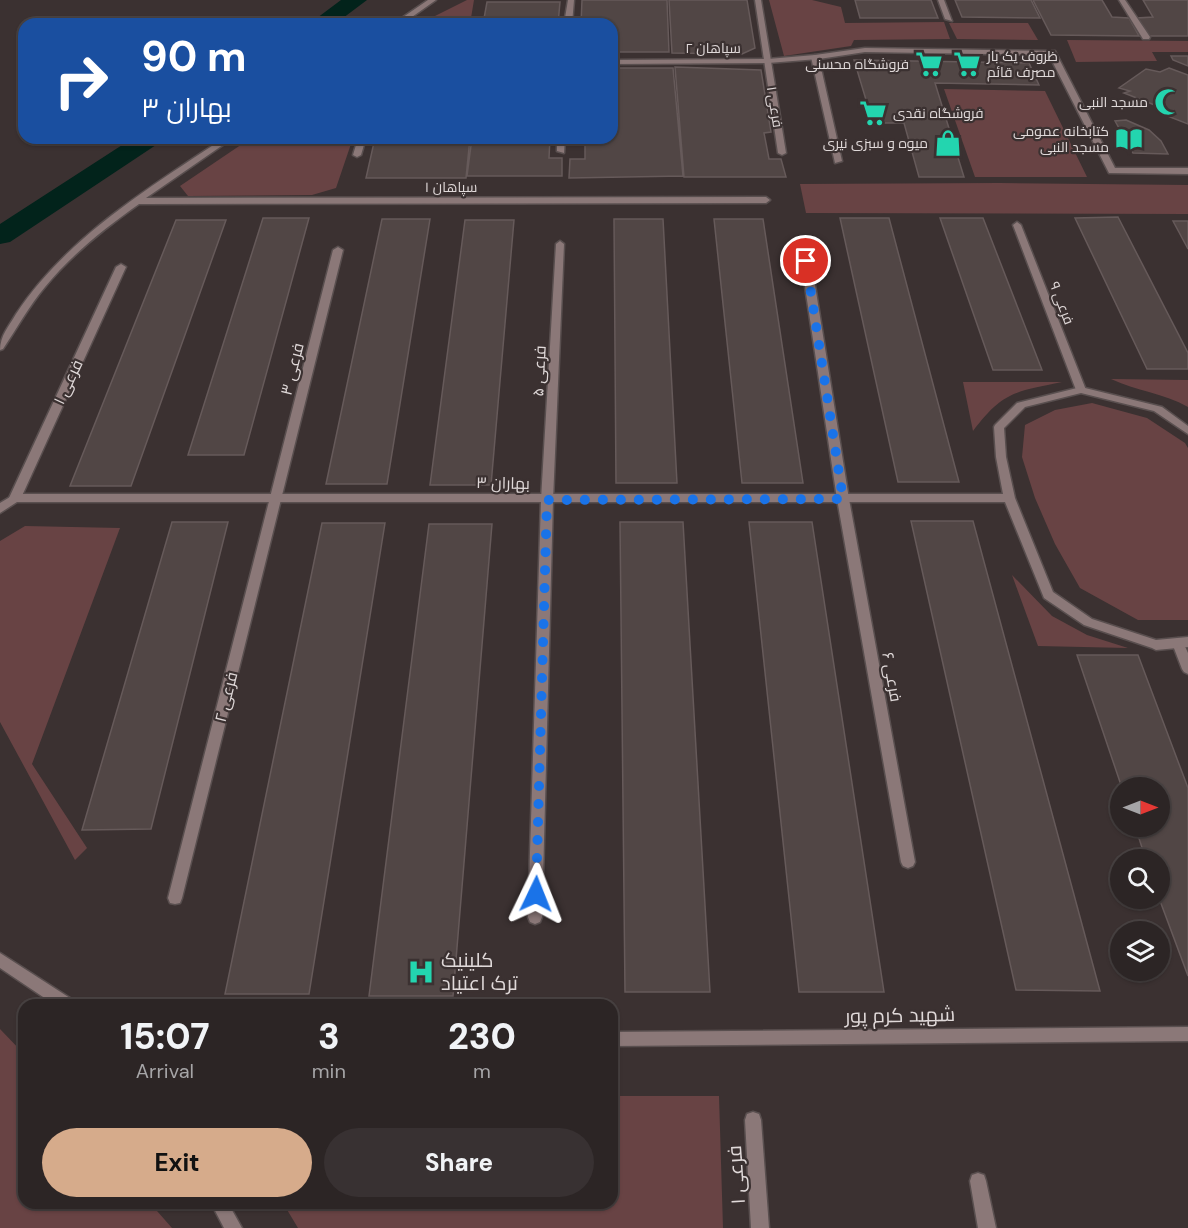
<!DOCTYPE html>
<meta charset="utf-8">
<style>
:root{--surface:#2c2525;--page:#383132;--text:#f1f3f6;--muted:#a6a5a7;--line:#484242;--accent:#d6ab8b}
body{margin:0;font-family:"DM Sans",Cairo,sans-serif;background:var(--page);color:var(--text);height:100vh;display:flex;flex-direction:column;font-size:22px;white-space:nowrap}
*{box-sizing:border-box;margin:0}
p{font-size:20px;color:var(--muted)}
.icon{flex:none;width:33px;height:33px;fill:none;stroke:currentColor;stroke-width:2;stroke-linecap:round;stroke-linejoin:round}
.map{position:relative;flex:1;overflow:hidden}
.sheet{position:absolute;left:18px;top:999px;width:600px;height:210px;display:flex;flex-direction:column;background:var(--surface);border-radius:18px;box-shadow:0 2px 4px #0004,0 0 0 2px var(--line)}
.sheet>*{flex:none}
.banner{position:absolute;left:18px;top:18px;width:600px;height:126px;border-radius:18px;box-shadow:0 2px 4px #0004,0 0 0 2px var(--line);background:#1a4fa0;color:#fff;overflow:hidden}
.needle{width:39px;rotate:90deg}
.controls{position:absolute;left:1110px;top:777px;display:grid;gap:12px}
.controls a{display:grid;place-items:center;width:60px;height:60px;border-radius:50%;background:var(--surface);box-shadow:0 2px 4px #0004,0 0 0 2px var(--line);font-size:30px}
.pin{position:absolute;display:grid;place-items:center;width:51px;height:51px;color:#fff;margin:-26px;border:3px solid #fff;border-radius:50%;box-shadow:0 2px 6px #0007}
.me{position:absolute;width:66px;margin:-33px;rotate:2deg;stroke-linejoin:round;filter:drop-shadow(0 0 4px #0008)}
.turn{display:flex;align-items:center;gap:21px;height:126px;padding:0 24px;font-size:27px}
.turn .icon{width:78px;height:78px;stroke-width:2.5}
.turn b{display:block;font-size:42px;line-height:51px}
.eta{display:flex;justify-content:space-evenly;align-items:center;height:102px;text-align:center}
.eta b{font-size:36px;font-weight:800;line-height:42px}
.primary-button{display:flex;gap:12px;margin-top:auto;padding:12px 24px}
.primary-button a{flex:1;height:69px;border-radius:36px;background:var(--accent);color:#111;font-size:24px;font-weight:800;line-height:69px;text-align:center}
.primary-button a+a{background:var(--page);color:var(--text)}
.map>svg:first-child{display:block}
.green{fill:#684344}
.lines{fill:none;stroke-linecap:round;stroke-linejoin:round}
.canal{fill:#02231b;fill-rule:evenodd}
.building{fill:#514645;stroke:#665a5a;stroke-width:1.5}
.service-casing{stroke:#594f4f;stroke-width:3}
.minor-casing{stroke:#594f4f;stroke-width:3}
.tertiary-casing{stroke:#594f4f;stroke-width:3}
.service{fill:#8b7878;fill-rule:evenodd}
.minor{fill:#8b7878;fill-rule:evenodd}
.tertiary{fill:#8b7878;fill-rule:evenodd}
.route{stroke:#1a73e8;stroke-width:10;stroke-dasharray:0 18}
.labels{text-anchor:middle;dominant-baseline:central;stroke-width:4.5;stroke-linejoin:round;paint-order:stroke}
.far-street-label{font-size:14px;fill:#e0d9d9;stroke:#3b3131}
.far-poi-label{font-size:14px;fill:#e0d9d9;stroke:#3b3131;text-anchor:end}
.street-label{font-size:16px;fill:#e0d9d9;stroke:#3b3131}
.near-poi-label{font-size:20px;fill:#e0d9d9;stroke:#3b3131;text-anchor:start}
.near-street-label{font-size:20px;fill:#e0d9d9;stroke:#3b3131}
</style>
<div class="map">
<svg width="1188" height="1228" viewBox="0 0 1188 1228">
<rect width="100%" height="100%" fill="#3b3131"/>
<!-- green -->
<path class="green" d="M467 0H474L470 24H419Z
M769 0H812L841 7 845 23 944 22 950 39 854 40 851 46 784 56Z
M949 23H1028L1038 40 957 39Z
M1067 40 1188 41V52H1152L1157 61 1076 62Z
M944 89 1045 91 1087 177H975Z
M251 138H353L336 188 312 195 188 196 180 186Z
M999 183 1188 185V214L806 213 800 184Z
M1111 379 1188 380V407C1164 393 1136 391 1111 379Z
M963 382H1062C1015 392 1003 391 973 431Z
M1092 403 1147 418 1185 443 1188 448V620H1138L1080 588 1055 544 1035 498 1022 457 1025 425 1055 410Z
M25 526 120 528 32 764 87 848 75 860 0 722V541Z
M1012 575 1052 616 1087 635 1128 648 1038 646Z
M0 1029 24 1054V1203H150L172 1228H0Z
M612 1096H719L723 1228H298L283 1203H612Z"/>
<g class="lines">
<!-- canal -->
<path class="canal" d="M341 0H367L335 24H309Z
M133 138H163L159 143 10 242 0 244V224Z"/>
</g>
<!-- building -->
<path class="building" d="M582 0H667L669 52H612V24H581Z
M669 0H747L755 48 742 54 672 53Z
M855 0H931L938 18H860Z
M955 0H1031L1040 18 962 17Z
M1033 0H1102L1112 17 1129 18 1139 36 1051 35Z
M1143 0H1188V36H1149L1137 18 1153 17Z
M487 2H560L558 24H483Z
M1171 56H1188V66L1173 60Z
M854 60 1029 63 1039 85 935 83 964 177H919L904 123H873Z
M675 67 761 70 771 132 764 133 769 159H781L786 177H684Z
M612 68H673L683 176 569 178 570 159H585V138H612Z
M1169 68 1188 75V124L1165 115 1170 111 1124 93 1130 91 1119 88 1146 69 1160 72Z
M1126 120 1149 130 1161 141 1168 154 1133 153 1115 121Z
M375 138H470L466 178H366Z
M472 138H550L549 158H562V176H467Z
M1118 217 1188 353V369H1147L1075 218Z
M263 218H309L244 455H188Z
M840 218H889L959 482H898Z
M940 218H983L1042 370H993Z
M382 219H430L387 484H326Z
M614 219H663L677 483H616Z
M714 219H763L803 483H742Z
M176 220H226L131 486H70Z
M465 220H514L491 485H430Z
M1173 221H1188V249Z
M911 521H973L1100 991 1016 990Z
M172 522H228L151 829 82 830Z
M620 522H683L710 992H625Z
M749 522H812L884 992H799Z
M322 523H385L309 994H225Z
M429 524H492L453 996H369Z
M1077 655H1138L1188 788V976L1159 898 1160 860H1146L1135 826H1160V788H1122Z"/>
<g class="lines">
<defs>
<path id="service" d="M865 48 1055 51 1115 168H1188V174L1109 173 1049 55 865 52 819 59 842 161 835 163 811 57 815 55Z"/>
<path id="minor" d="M568 0H574L572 24H564Z
M755 0H761L786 153 782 155 778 153Z
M938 0H944L952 21 945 19Z
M1119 0H1125L1150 37 1149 39H1143Z
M358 138H366L361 155 357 157 353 155Z
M557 138H565L564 153 557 151Z
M1017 222 1021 225 1086 390 1085 392H1077L1076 390 1013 225Z
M560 241 564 244 553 500 542 917 540 922 535 924 530 922 528 917 541 500 556 244Z
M338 247 343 250 182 898 180 903 175 904 170 903 168 898 333 250Z
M806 257 811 260 849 499 915 862 913 866 908 868 903 866 901 862 837 499 801 260Z
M121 264 126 267 21 498 19 501H11L9 498 116 267Z
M1178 638 1182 640 1188 653V674L1184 672 1182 669 1172 643 1174 640Z
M753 1112 759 1114 761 1120 769 1228H751L745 1120 747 1114Z
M978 1173 984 1175 986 1181 996 1228H978L970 1181 972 1175Z"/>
<path id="tertiary" d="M428 0H436L402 24H393Z
M815 55 819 57 818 59 768 63 612 64V60L768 59Z
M224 138H233L146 198 766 197 770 200 766 203 139 204C105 228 71 255 45 287 29 306 17 328 3 349L0 350C0 336 9 326 16 314 67 237 149 188 224 138Z
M1081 387 1162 407 1188 426V434L1154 411 1081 393 1025 407 1004 428 1006 457 1015 498 1053 592 1092 619 1156 640 1188 637V647L1156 650 1152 648 1084 625 1044 598 1005 502H17L0 513V503L15 494H1003L996 457 994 427 995 425 1017 403Z
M0 953 73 1000 76 1005H55L0 968Z
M1188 1027V1041L612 1046V1032Z
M211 1203H228L242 1228H224Z"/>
</defs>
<!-- service casing -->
<use href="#service" class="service-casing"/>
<!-- minor casing -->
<use href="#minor" class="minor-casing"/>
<!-- tertiary casing -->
<use href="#tertiary" class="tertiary-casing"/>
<!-- service -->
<use href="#service" class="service"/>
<!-- minor -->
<use href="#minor" class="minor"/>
<!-- tertiary -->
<use href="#tertiary" class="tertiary"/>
</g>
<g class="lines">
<!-- route -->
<path class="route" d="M536 894 547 500 843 499 806 261"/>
</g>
<!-- icons -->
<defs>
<symbol id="supermarket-bare" viewBox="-9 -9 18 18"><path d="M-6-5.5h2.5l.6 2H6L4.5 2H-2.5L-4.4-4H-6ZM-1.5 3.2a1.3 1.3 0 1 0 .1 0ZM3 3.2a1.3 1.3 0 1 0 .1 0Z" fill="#23d5af" stroke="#3b3131" stroke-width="2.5" paint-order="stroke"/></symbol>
<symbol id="mosque-bare" viewBox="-9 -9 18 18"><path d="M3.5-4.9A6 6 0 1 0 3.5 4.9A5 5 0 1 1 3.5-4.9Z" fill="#23d5af" stroke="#3b3131" stroke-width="2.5" paint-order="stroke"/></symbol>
<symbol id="library-bare" viewBox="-9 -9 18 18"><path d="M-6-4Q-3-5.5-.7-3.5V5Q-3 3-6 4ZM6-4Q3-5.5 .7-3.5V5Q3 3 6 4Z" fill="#23d5af" stroke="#3b3131" stroke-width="2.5" paint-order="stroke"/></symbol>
<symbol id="shop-bare" viewBox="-9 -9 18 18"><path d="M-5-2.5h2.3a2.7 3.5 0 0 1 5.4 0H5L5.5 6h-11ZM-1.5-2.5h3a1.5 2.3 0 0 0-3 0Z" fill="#23d5af" stroke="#3b3131" stroke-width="2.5" paint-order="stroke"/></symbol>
<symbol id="hospital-bare" viewBox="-9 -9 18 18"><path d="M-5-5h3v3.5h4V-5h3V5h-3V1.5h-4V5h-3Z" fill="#23d5af" stroke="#3b3131" stroke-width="2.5" paint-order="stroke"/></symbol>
</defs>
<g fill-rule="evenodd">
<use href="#supermarket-bare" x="910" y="45" width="38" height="38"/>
<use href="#supermarket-bare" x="948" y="45" width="38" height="38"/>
<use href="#mosque-bare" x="1149" y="83" width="38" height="38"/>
<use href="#supermarket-bare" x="854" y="94" width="38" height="38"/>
<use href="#library-bare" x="1110" y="120" width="38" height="38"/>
<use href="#shop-bare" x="929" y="124" width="38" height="38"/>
<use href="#hospital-bare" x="402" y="953" width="38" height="38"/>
</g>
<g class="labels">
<!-- far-street labels -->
<g class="far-street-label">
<text x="713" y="48">سپاهان ۲</text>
<text transform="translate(775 107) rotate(81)">فرعی ۱</text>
<text x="451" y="187">سپاهان ۱</text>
<text transform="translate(1062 303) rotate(69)">فرعی ۹</text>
</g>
<!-- far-poi labels -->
<g class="far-poi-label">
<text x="987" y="56" text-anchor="start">ظروف یک بار<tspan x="987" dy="16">مصرف قائم</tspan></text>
<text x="909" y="64">فروشگاه محسنی</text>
<text x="1148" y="102">مسجد النبی</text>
<text x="893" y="113" text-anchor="start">فروشگاه نقدی</text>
<text x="1109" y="131">کتابخانه عمومی<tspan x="1109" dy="16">مسجد النبی</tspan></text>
<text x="928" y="143">میوه و سبزی نیری</text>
</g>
<!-- street labels -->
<g class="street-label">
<text transform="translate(292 369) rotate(-76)">فرعی ۳</text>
<text transform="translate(539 371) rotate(-87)">فرعی ۵</text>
<text transform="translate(68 382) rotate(-65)">فرعی ۱</text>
<text transform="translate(503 483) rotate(1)">بهاران ۳</text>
<text transform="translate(892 677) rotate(80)">فرعی ۶</text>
<text transform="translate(226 697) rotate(-76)">فرعی ۲</text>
</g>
<!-- near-poi labels -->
<g class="near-poi-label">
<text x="441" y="960">کلینیک<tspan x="441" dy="23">ترک اعتیاد</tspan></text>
</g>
<!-- near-street labels -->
<g class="near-street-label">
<text transform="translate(900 1015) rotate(-1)">شهید کرم پور</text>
<text transform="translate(736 1175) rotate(-94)">فرعی ۱</text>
</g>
</g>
</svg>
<div class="controls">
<a><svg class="needle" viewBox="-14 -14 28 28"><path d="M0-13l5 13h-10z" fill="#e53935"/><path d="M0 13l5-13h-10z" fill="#a6a5a7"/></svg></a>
<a><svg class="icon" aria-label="search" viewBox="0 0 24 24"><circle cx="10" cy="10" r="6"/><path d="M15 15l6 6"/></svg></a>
<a><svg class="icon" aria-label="layers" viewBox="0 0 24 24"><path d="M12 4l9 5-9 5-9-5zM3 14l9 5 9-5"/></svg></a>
</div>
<div class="pin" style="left:806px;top:261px;background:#d93025"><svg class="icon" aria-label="arrive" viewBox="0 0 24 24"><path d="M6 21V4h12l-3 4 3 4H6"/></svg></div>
<svg class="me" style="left:536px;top:894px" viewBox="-20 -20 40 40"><path d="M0-17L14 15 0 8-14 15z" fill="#1a73e8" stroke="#fff" stroke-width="4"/></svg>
<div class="banner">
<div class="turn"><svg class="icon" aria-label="right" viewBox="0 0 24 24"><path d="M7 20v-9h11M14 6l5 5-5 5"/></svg><div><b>90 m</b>بهاران ۳</div></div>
</div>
<section class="sheet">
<div class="eta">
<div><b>15:07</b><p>Arrival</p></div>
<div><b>3</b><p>min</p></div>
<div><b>230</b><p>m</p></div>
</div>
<div class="primary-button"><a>Exit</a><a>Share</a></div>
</section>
</div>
